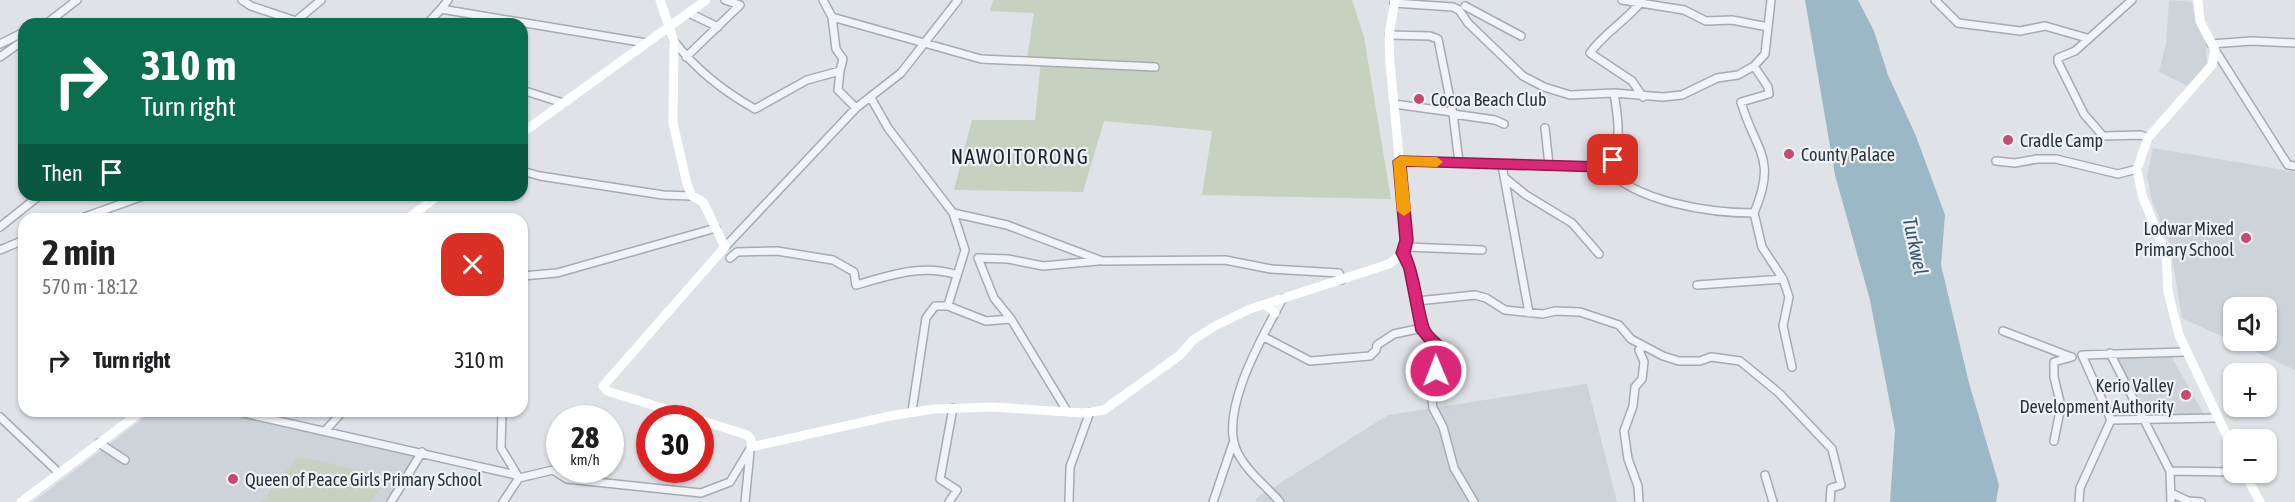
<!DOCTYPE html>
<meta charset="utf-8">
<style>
:root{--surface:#fff;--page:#f2f2f2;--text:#202124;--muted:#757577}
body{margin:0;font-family:"Asap Condensed",sans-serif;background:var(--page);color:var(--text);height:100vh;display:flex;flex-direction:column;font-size:22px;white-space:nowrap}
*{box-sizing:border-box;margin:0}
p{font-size:20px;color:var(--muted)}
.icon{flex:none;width:33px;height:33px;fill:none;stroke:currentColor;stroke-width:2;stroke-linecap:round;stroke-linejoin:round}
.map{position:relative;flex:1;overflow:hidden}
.panel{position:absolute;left:18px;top:213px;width:510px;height:204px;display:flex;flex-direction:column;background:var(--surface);border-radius:18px;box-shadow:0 2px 4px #0004}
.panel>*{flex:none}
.banner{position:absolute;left:18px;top:18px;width:510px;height:183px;border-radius:18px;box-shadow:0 2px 4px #0004;background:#0b6e4f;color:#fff;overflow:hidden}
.controls{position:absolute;left:2223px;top:297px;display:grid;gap:12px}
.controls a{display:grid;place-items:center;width:54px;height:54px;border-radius:12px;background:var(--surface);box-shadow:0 2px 4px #0004;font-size:30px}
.speed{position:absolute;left:546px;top:405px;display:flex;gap:12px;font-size:30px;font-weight:700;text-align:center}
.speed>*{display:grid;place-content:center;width:78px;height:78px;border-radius:50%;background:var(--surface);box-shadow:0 2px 4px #0004;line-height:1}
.speed small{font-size:15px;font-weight:400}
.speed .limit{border:9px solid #d22;background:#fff;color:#111}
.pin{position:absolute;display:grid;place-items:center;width:51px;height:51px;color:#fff;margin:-26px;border-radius:12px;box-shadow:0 3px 9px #0006}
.me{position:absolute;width:66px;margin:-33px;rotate:359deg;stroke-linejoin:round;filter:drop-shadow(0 0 4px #0008)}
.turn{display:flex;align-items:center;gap:21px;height:126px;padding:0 24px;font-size:27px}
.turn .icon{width:78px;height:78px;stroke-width:2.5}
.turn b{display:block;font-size:42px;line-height:51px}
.then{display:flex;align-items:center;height:57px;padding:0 24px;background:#0003;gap:12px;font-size:22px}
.round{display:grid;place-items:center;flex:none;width:63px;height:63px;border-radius:18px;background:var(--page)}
.head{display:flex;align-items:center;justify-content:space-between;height:102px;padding:0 24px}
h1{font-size:36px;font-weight:700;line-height:45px}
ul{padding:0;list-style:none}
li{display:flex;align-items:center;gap:18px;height:90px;padding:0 24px}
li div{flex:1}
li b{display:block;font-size:22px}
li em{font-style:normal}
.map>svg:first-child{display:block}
.built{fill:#cdd3d9;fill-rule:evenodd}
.green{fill:#c7d1c0}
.water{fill:#9cb7c5}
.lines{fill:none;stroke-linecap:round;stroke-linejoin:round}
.street-casing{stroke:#a5abb1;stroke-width:10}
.street{stroke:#f1f3f6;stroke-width:7}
.secondary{stroke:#fff;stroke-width:9}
.route{fill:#db2777;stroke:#8e194d;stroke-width:1.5}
.slow{fill:#f59e0b}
.poi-dot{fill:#c64a71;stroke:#eef2f5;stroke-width:2}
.labels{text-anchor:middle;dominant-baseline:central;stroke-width:4.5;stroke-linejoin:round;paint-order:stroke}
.poi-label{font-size:18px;fill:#29343d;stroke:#eef2f5;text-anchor:start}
.water-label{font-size:20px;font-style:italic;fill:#35586e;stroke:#eef2f5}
.quarter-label{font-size:21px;letter-spacing:1.5px;fill:#1b242e;stroke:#eef2f5}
</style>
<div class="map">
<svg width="2295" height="502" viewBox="0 0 2295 502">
<rect width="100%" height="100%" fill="#dfe3e7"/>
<!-- built -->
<path class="built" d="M2169 0 2192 2 2196 23 2206 43 2207 65 2188 86 2159 72 2166 43Z
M2153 148 2295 172V370L2182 318 2170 245 2152 201 2147 176ZM2234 308H2266V340H2234Z
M2113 356H2171L2205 416 2144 417Z
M1587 384 1617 502H1257L1255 499 1388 415Z
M153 411H220L418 455 388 502H33Z"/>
<!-- green -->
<path class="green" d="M993 0H1352L1364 37 1391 199 1202 195 1212 131 1104 121 1083 192 954 190 972 120H1035L1041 58H1027L1034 13 990 11Z
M298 456 387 477 371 502H262Z"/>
<!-- water -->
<path class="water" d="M1805 0H1858L1874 31 1888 75 1916 136 1945 215 1941 265 1969 383 1999 485 1996 502H1890L1895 430 1870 300 1835 175Z"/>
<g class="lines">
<defs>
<path id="street" d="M242 0 251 6 296 21
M823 0 832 17 836 49 843 59 840 71
M1622 0 1684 10 1706 21 1732 20 1768 27
M1935 0 1958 23 2020 31 2045 26 2087 38
M2132 0 2075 51 2058 58V62L2084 114 2103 136 2141 135 2148 138
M1641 2C1626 21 1604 33 1590 53L1632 81 1643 97
M1394 3 1453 7 1459 10 1468 23 1523 76 1544 87 1570 95 1614 93 1663 97 1682 95 1717 78 1738 75 1754 66 1765 54 1771 0
M1465 6 1521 36
M441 9 448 0
M689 13 718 27
M832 17 981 59 1155 67
M46 24 77 0
M297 24 296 21 321 0
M427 24 441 9 646 43
M1389 35 1430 36 1438 39 1453 114 1459 162
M674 41C696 70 723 91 755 109L807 80 840 71 838 90 856 108
M0 44 24 32
M2211 44 2252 41 2295 43
M2215 50 2288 165 2295 166
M0 57 24 40
M686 57 740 5 725 0
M522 90 563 103
M871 98 888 128 953 213 1007 225 1102 261 1225 260 1271 269 1339 273 1342 280
M1394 104 1452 112
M1453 114 1495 120 1504 124
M1545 128 1549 165
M1399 161 1605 167C1624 145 1618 119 1614 93
M1996 161 2015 163 2037 159H2056L2118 174 2137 169
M1502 165 1529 313
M1605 167C1635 202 1710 213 1754 213 1778 157 1755 151 1741 102L1769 94 1768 87 1754 66
M522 171 540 176 663 195 692 196
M1505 178 1526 195 1572 223 1599 254
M1754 213 1762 247 1783 279 1789 297 1783 326 1792 367
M79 219 146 195
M0 227 40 195
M725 247 856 108 901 73 958 0
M1406 247 1482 250
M0 250 24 240
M1403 253 1411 269 1423 331 1441 352 1431 392 1433 408 1443 427 1454 468 1474 502
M730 258 737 252 777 251 833 260 854 272 856 285C888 276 924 263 957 275
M522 276 557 273 716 228
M1697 285 1783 279
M1417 301 1475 295 1486 298 1505 310 1543 314 1555 311 1580 312 1619 325 1631 339 1663 356 1679 361H1700L1711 357 1740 361 1779 393 1832 449 1841 485 1831 488 1830 502
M948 305 965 250 953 213
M2003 331 2071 357
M1264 337 1310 361 1370 356 1376 350 1377 345 1394 334 1422 328
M2110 353 2170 471 2171 502
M235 411 516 475
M500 411 502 412 501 448 519 478 503 502
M912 411 926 318 935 306H948L986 321 1011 319
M1067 411 1011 319 994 298 978 258 1008 259 1043 266 1098 261
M0 417 59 473
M2111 420 2216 418
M325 431 343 411
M2054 441 2061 406 2054 377V362L2072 357
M99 443 125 460
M2170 471 2234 472
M1765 475 1773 502
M519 478 553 470 567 479 701 493 730 482 751 447
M2171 493 2188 501 2201 502
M391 502 422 452
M745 502 750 452
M949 502 957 490 940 479 953 408
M1069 502 1070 467 1090 412
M1213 502 1233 443
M1280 502C1266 486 1244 469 1236 449 1220 408 1264 334 1283 298
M1639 502 1638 486 1628 459 1624 431 1633 406 1635 387 1642 379 1644 362 1639 350 1644 346
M2079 502 2080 488 2111 420 2082 355 2186 352"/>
</defs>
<!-- street casing -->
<use href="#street" class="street-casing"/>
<!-- street -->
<use href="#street" class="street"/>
<!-- secondary -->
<path class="secondary" d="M660 0 674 41 673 123 687 184 692 196 703 202 725 247 603 386 607 391 695 418
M2198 0 2200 21 2215 50 2212 65 2148 138 2137 169 2142 195 2166 255 2168 292 2179 335 2234 451
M522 133 706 0
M407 219 439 195
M1265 304 1275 313
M700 420 747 435 751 439V447L890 416 933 409 994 407 1083 413 1104 410 1180 355 1193 340 1215 326 1250 309 1389 264 1403 253 1407 240 1390 64 1389 35 1395 0
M2244 472 2260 502
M21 502 142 411"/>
</g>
<!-- route -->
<path class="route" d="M1400 156 1600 162 1613 156 1619 160 1602 172 1406 166 1413 240 1410 253C1421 277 1421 302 1429 327 1433 337 1447 341 1448 353 1449 361 1445 369 1441 376L1436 378 1431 376 1429 371 1434 359 1433 352 1416 331 1404 269 1396 253 1400 240 1393 161Z"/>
<!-- slow -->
<path class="slow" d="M1400 156 1437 157 1443 162 1437 167 1406 166 1411 211 1404 216 1397 211 1393 161Z"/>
<!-- markers -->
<g class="poi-dot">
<circle cx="1419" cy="99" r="6"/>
<circle cx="2008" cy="140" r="6"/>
<circle cx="1789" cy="154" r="6"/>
<circle cx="2246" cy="238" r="6"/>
<circle cx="2186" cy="395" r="6"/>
<circle cx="233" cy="479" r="6"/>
</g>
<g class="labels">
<!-- poi labels -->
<g class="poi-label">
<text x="1431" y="99">Cocoa Beach Club</text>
<text x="2020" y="140">Cradle Camp</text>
<text x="1801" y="154">County Palace</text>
<text x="2234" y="228" text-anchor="end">Lodwar Mixed<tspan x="2234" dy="21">Primary School</tspan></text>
<text x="2174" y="385" text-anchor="end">Kerio Valley<tspan x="2174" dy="21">Development Authority</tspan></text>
<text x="245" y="479">Queen of Peace Girls Primary School</text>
</g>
<!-- water labels -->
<g class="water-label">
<text transform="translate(1916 246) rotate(78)">Turkwel</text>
</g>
<!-- quarter labels -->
<g class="quarter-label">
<text x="1020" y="156">NAWOITORONG</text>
</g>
</g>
</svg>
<div class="controls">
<a><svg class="icon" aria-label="sound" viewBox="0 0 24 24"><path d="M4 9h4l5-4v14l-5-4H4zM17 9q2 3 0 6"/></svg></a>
<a>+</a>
<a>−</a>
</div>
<div class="speed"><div>28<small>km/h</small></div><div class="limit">30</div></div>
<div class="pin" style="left:1613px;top:160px;background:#d93025"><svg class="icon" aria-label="arrive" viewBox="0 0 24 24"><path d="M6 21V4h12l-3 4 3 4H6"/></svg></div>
<svg class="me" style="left:1436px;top:371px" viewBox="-20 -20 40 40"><circle r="17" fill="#db2777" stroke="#fff" stroke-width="3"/><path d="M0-11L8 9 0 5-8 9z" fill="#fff"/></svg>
<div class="banner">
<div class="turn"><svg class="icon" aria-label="right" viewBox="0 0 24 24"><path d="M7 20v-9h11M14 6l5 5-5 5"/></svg><div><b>310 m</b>Turn right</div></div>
<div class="then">Then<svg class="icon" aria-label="arrive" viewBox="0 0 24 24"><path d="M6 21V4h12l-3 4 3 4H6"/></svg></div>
</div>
<section class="panel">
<div class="head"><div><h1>2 min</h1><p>570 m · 18:12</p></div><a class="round" style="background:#d93025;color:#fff"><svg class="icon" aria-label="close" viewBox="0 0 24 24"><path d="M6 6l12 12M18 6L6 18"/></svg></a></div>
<ul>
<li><svg class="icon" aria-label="right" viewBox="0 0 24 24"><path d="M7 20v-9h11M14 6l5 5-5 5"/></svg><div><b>Turn right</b></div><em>310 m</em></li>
</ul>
</section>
</div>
